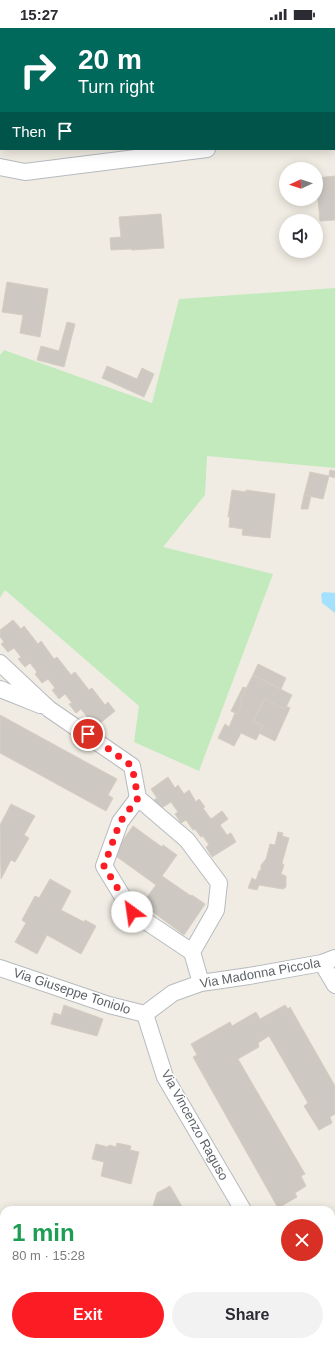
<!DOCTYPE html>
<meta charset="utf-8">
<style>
:root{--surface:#fff;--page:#f2f2f3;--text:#2b2b33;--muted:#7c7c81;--accent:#fc1d24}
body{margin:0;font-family:Arial,sans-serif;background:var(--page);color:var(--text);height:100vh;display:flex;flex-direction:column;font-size:15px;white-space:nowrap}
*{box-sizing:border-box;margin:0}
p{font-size:13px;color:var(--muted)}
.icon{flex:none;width:22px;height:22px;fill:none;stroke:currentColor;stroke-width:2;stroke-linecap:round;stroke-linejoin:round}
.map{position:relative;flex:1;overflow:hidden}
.side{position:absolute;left:0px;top:1178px;width:335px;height:140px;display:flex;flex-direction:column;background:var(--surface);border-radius:12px 12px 0 0;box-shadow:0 2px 10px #0003}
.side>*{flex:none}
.hud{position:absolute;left:0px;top:0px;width:335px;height:122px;box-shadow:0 2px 10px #0003;background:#00695c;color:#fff;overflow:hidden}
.needle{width:26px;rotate:267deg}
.fabs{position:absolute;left:279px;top:134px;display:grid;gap:8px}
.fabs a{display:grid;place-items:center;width:44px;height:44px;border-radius:50%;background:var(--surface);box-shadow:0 2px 10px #0003;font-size:20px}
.pin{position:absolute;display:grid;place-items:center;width:34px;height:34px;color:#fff;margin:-17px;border:2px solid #fff;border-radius:50%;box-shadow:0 1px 4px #0007}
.me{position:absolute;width:44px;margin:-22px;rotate:329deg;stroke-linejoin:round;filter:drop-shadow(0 0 3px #0008)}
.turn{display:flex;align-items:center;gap:14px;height:84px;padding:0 12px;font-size:18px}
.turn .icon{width:52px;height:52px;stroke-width:2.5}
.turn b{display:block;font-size:28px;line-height:34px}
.then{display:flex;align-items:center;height:38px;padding:0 12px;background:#0003;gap:8px;font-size:15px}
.round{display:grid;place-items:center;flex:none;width:42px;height:42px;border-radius:21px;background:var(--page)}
.head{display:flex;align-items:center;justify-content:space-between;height:68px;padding:0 12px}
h1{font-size:24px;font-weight:700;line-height:30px;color:#1e9e55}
.cta{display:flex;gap:8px;margin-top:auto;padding:8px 12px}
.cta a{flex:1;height:46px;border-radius:24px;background:var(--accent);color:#fff;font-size:16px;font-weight:700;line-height:46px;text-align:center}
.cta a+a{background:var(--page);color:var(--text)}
.status{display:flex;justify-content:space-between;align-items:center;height:28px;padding:0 20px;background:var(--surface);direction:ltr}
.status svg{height:11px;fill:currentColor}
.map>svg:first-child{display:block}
.green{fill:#c2eabd}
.water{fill:#a4e1ff}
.building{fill:#cdc9c2;stroke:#d5cdc1}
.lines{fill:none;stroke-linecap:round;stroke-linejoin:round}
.street-casing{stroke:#b6bbbf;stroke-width:18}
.street{stroke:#fff;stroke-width:16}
.route{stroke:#fc1d24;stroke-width:7;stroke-dasharray:0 12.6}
.labels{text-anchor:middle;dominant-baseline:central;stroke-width:3;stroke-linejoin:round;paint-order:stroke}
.street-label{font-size:13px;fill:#5b6166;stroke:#fff}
</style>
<div class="status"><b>15:27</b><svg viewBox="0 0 49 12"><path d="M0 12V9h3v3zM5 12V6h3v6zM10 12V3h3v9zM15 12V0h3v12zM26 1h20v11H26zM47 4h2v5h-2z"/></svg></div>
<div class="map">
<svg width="335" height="1318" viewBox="0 0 335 1318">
<rect width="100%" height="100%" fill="#f0ece3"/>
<!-- green -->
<path class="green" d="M335 260V440L207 428 205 467 163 519 273 546 199 743 134 714 139 678 5 562 0 570V327L4 322 152 375 179 271Z"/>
<!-- water -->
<path class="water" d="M324 564 335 565V585L322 575 321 566Z"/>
<!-- building -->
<path class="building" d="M46 0H83L46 1Z
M335 148V192L320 193 316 150Z
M161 186 164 220 132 222 131 221 111 222 110 210 121 209 119 189Z
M7 254 48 261 40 309 20 305 23 287 2 284Z
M67 294 75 296 64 339 37 332 41 318 59 323Z
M107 338 137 351 142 340 154 346 144 369 102 350Z
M330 442 335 443V450L329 448Z
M310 444 329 448 323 471 304 467Z
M232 462 246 464V462L275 466 270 510 242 507 243 501 229 499 230 489H228Z
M304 467 311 468 308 481H301Z
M13 592 21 601 24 598 38 616 41 613 54 631 57 629 71 647 75 644 89 662 92 660 105 677 108 674 115 683 93 701 86 692 88 690 81 681 76 685 69 676 72 675 65 666 59 671 52 662 55 660 48 651 42 655 35 646 37 644 30 635 25 639 18 631 21 629 14 620 8 624 1 616 4 614 0 609V602Z
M258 636 286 650 281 661 253 647Z
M253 647 292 667 285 681 264 671 253 693 263 698 256 712 241 705 234 718 218 710 225 696 229 699 235 685 237 686 243 674 240 672Z
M243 659 246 660 240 672 243 674 237 686 231 683Z
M264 671 285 681 286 678 290 680 275 713 259 705 263 698 253 693Z
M0 687 117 751 108 767 113 770 106 783 0 725Z
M168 749 175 760 178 757 184 766 189 762 196 774 199 771 205 779 203 780 211 791 222 783 228 791 220 797 227 807 231 805 236 814 212 829 206 819 209 817 203 808 201 809 195 801 193 802 186 792 181 795 175 786 178 784 171 774 160 781 154 772 157 770 151 761Z
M11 776 35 788 24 807 29 810 15 834 11 832 1 851 0 797Z
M133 798 162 819 163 817 177 827 162 848 191 868 192 867 205 876 184 907 142 876 156 857 113 826Z
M278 804 283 805 282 808 289 810 282 835 284 837 281 846 286 848V859L283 861 259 857 257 862 248 860 252 850 256 852 259 843 261 842V837L266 831 270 816 275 817Z
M50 851 71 863 61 882 84 894 85 892 96 898 81 926 47 907 37 926 15 914 26 895 22 892 35 868 39 870Z
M64 977 103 991 97 1008 51 996 54 985 61 987Z
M285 977 288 981 290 979 335 1058V1086L330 1089 332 1095 319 1102 304 1078 308 1075 269 1008 258 1015 259 1019 238 1031 305 1146 301 1148 306 1158 295 1165 297 1169 278 1180 193 1029 197 1027 191 1016 230 994 232 998 256 984 260 991Z
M117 1115 131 1118 130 1122 139 1124 131 1156 101 1148 104 1134 92 1131 96 1116 108 1119 109 1117 116 1119Z
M170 1158 184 1182H152L157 1165Z
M117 1314H144L143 1318H116Z
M188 1314H225L224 1318H187Z"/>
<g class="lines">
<defs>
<path id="street" d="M334 111H335
M0 139 25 144 207 121
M0 635 49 681 132 738 138 770
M0 661 40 677
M192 924 132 884 104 838 120 794 138 770 187 812 219 855 216 882 192 924 201 955
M322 935 335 957
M0 940 109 977 145 986
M145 986 165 1049 243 1182
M145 986 173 965 201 955 249 948 322 935 335 930
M300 1314 302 1318"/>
</defs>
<!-- street casing -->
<use href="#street" class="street-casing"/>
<!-- street -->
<use href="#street" class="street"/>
</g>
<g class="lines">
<!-- route -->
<path class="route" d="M88 706 132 738 138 770 120 794 104 838 132 884"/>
</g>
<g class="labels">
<!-- street labels -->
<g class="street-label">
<text transform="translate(260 945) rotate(-10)">Via Madonna Piccola</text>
<text transform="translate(72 963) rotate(18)">Via Giuseppe Toniolo</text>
<text transform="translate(195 1097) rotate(61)">Via Vincenzo Raguso</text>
</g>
</g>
</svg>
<div class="fabs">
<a><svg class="needle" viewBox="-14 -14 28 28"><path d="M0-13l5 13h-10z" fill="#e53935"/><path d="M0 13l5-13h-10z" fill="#7c7c81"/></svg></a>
<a><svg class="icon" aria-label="sound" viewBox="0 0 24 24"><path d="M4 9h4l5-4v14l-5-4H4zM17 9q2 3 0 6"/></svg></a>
</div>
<div class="pin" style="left:88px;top:706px;background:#d93025"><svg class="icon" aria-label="arrive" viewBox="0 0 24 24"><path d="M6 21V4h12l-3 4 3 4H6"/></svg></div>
<svg class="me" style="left:132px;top:884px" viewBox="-20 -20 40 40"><circle r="19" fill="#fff"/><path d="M0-13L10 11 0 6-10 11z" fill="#fc1d24"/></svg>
<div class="hud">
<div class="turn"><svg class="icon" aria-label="right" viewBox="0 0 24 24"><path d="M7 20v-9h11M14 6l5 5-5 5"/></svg><div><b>20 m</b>Turn right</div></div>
<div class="then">Then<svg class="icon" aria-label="arrive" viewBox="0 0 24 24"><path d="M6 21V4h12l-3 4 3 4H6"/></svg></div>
</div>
<section class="side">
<div class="head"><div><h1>1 min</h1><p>80 m · 15:28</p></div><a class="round" style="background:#d93025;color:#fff"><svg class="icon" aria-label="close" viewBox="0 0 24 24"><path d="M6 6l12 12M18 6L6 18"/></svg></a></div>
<div class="cta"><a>Exit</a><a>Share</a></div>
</section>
</div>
